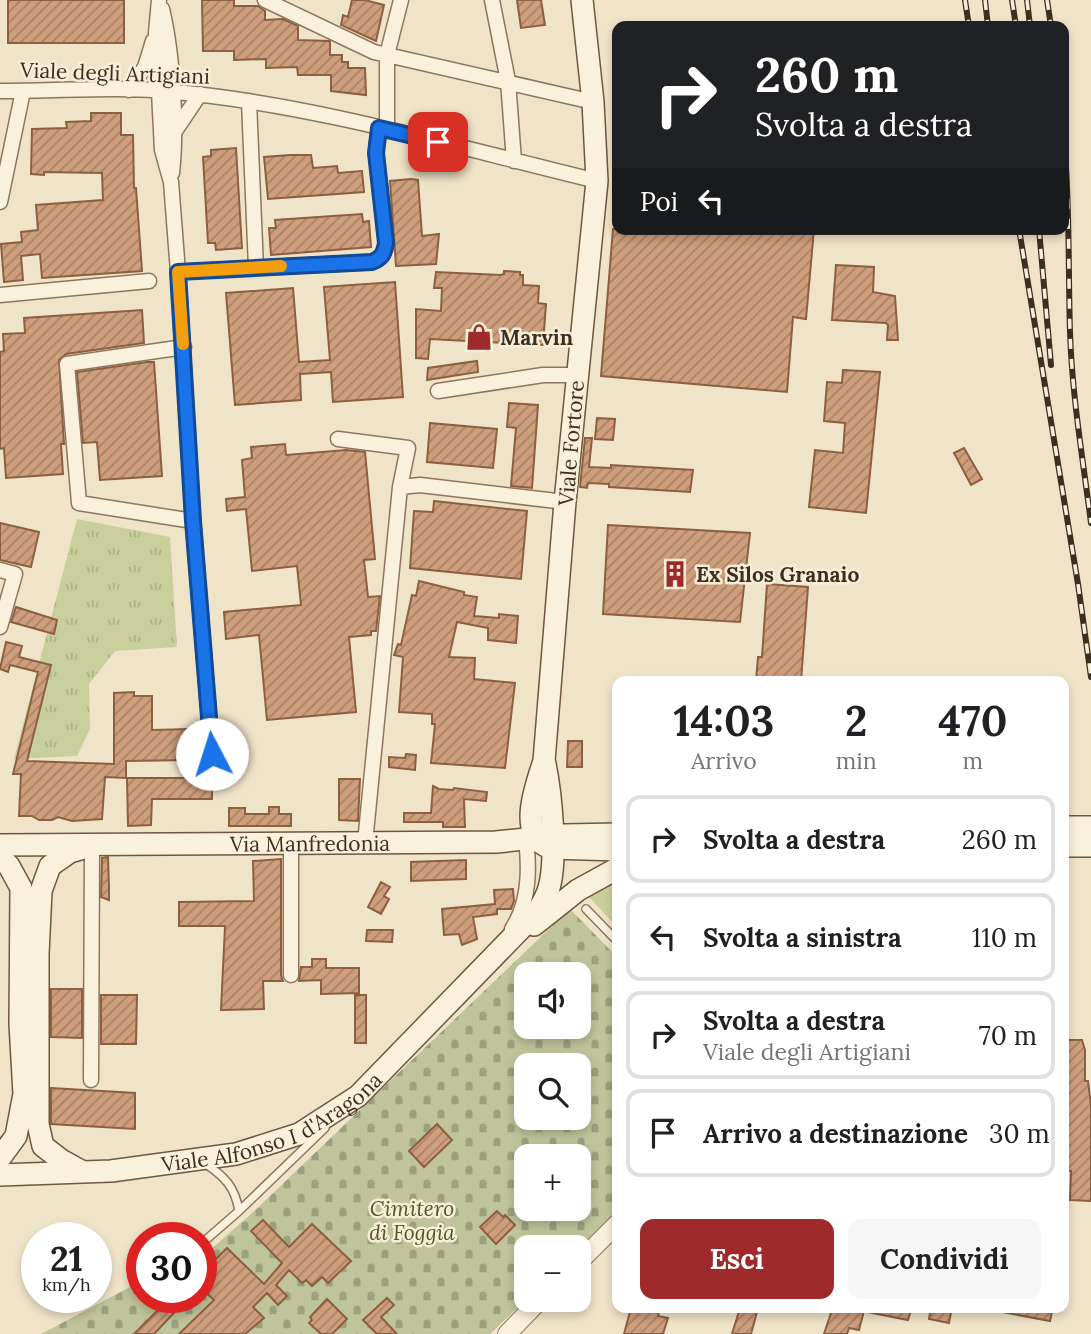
<!DOCTYPE html>
<html lang="it">
<meta charset="utf-8">
<style>
:root{--surface:#fff;--page:#f6f6f6;--text:#202124;--muted:#757577;--line:#e0e0e0;--accent:#9e2a2b}
body{margin:0;font-family:Lora,serif;background:var(--page);color:var(--text);height:100vh;display:flex;flex-direction:column;font-size:26px;white-space:nowrap}
*{box-sizing:border-box;margin:0}
p{font-size:23px;color:var(--muted)}
.icon{flex:none;width:38px;height:38px;fill:none;stroke:currentColor;stroke-width:2;stroke-linecap:round;stroke-linejoin:round}
.map{position:relative;flex:1;overflow:hidden}
.side{position:absolute;left:612px;top:676px;width:457px;height:637px;display:flex;flex-direction:column;background:var(--surface);border-radius:14px;box-shadow:0 4px 10px #0003}
.side>*{flex:none}
.guide{position:absolute;left:612px;top:21px;width:457px;height:214px;border-radius:14px;box-shadow:0 4px 10px #0003;background:#202124;color:#fff;overflow:hidden}
.controls{position:absolute;left:514px;top:962px;display:grid;gap:14px}
.controls a{display:grid;place-items:center;width:77px;height:77px;border-radius:14px;background:var(--surface);box-shadow:0 4px 10px #0003;font-size:35px}
.speed{position:absolute;left:21px;top:1222px;display:flex;gap:14px;font-size:35px;font-weight:700;text-align:center}
.speed>*{display:grid;place-content:center;width:91px;height:91px;border-radius:50%;background:var(--surface);box-shadow:0 4px 10px #0003;line-height:1}
.speed small{font-size:18px;font-weight:400}
.speed .limit{border:10px solid #d22;background:#fff;color:#111}
.pin{position:absolute;display:grid;place-items:center;width:60px;height:60px;color:#fff;margin:-30px;border-radius:14px;box-shadow:0 4px 10px #0006}
.me{position:absolute;width:77px;margin:-38px;rotate:355deg;stroke-linejoin:round;filter:drop-shadow(0 0 5px #0008)}
.turn{display:flex;align-items:center;gap:24px;height:147px;padding:0 28px;font-size:32px}
.turn .icon{width:91px;height:91px;stroke-width:2.5}
.turn b{display:block;font-size:49px;line-height:60px}
.then{display:flex;align-items:center;height:66px;padding:0 28px;background:#0003;gap:14px;font-size:26px}
.eta{display:flex;justify-content:space-evenly;align-items:center;height:119px;text-align:center}
.eta b{font-size:42px;font-weight:700;line-height:49px}
.primary-button{display:flex;gap:14px;margin-top:auto;padding:14px 28px}
.primary-button a{flex:1;height:80px;border-radius:14px;background:var(--accent);color:#fff;font-size:28px;font-weight:700;line-height:80px;text-align:center}
.primary-button a+a{background:var(--page);color:var(--text)}
ul{padding:0;list-style:none}
li{display:flex;align-items:center;gap:21px;height:88px;margin:0 14px 10px;padding:0 14px;border:4px solid var(--line);border-radius:14px}
li div{flex:1}
li b{display:block;font-size:26px}
li em{font-style:normal}
.map>svg:first-child{display:block}
.grass{fill:url(#grass-tufts)}
.cemetery{fill:url(#cemetery-stones);fill-rule:evenodd}
.building{fill:url(#building-hatch);stroke:#8d5f41;stroke-width:2}
.lines{fill:none;stroke-linecap:round;stroke-linejoin:round}
.service-casing{stroke:#8d765c;stroke-width:10}
.minor-casing{stroke:#8d765c;stroke-width:17}
.tertiary-casing{stroke:#8d765c;stroke-width:20}
.secondary-casing{stroke:#6f573f;stroke-width:24}
.service{stroke:#faf1dc;stroke-width:7}
.minor{stroke:#faf1dc;stroke-width:14}
.tertiary{stroke:#faf1dc;stroke-width:18}
.secondary{stroke:#faf1dc;stroke-width:21}
.rail-casing{stroke:#3d2e20;stroke-width:6}
.rail{stroke:#f7eed8;stroke-width:3.5;stroke-dasharray:10;stroke-linecap:butt}
.route-casing{stroke:#114b97;stroke-width:18}
.route{stroke:#1a73e8;stroke-width:12}
.slow{stroke:#f59e0b;stroke-width:12}
.labels{text-anchor:middle;dominant-baseline:central;stroke-width:5;stroke-linejoin:round;paint-order:stroke}
.street-label{font-size:21px;fill:#3d2e20;stroke:#f7eed8}
.poi-label{font-size:21px;font-weight:bold;fill:#3d2e20;stroke:#f7eed8;text-anchor:start}
.park-label{font-size:21px;font-style:italic;fill:#4d5a26;stroke:#f7eed8}
</style>
<div class="map">
<svg width="1091" height="1334" viewBox="0 0 1091 1334">
<defs>
<pattern id="grass-tufts" width="24" height="20" patternUnits="userSpaceOnUse" patternTransform="scale(1.75)"><rect width="24" height="20" fill="#c9cf9b"/><path d="M3 7l-1-3M5 7V3M7 7l1-3M15 17l-1-3M17 17v-4M19 17l1-3" fill="none" stroke="#aeb285"/></pattern>
<pattern id="cemetery-stones" width="16" height="16" patternUnits="userSpaceOnUse" patternTransform="scale(1.75)"><rect width="16" height="16" fill="#bfc49a"/><path d="M2 7V4a2 2 0 0 1 4 0v3zM10 15v-3a2 2 0 0 1 4 0v3z" fill="#9ca07d"/></pattern>
<pattern id="building-hatch" width="6" height="6" patternUnits="userSpaceOnUse" patternTransform="scale(1.75)"><rect width="6" height="6" fill="#cf9f7d"/><path d="M-1 1l2-2M0 6l6-6M5 7l2-2" fill="none" stroke="#a98266"/></pattern>
</defs>
<rect width="100%" height="100%" fill="#f0e4c8"/>
<!-- grass -->
<path class="grass" d="M77 519 170 537 177 647 115 651 89 684 90 729 77 756 14 759Z
M618 875V928L587 895Z"/>
<!-- cemetery -->
<path class="cemetery" d="M570 909 618 958V1210L579 1248H527V1299L490 1334H41L132 1286 149 1304 158 1297H201V1258L251 1214ZM527 975H579V1027H527ZM527 1066H579V1118H527ZM527 1157H579V1209H527Z"/>
<!-- building -->
<path class="building" d="M8 0H124V43H8Z
M202 0H234V6H258L265 11V20L283 19 298 26V40L330 41V55H342V62H348V68H365L366 95 331 91V75H298L297 67 266 68V59L234 60V51H203Z
M352 0H365L384 5 376 41 341 25 343 15 348 17Z
M517 0H541L545 25 521 28Z
M91 113H121V135H133L134 188H136L142 271 42 278 40 254 21 256 23 280 4 282 1 244 22 242 21 232 38 230 36 205 103 200 102 173 44 172V175L31 174 32 129 67 128 66 122 91 121Z
M236 148 242 248 216 250 215 243H208L203 157 211 156V150Z
M290 155H311L313 168 337 166 338 173 362 171 364 192 268 199 264 157Z
M411 179 418 180 422 236 439 234 436 264 396 266 390 181Z
M362 214 363 222 369 221 371 247 271 255 269 228H276L275 220Z
M613 229H814L806 319 793 317 787 392 601 376Z
M836 265 874 267 873 292 895 296 898 340H887L888 325 886 323 832 320Z
M504 271 520 272V275H523V285L539 286 538 303 546 304 543 345 430 339 428 359 416 358V309L441 311 442 288H434L436 272 501 275 504 274Z
M395 282 403 397 333 402 331 372 300 374 301 400 235 405 226 293 293 288 299 362 330 360 324 287Z
M142 310 144 343 66 354 59 360 64 444H61L63 474 6 478 4 448 0 449V352L4 351 3 334 25 333 24 318Z
M477 361 478 372 427 380 428 368Z
M147 362H154L162 476 100 480 97 442 83 443 77 372Z
M843 370 880 372 866 513 809 507 815 450 843 453 845 423 824 421 827 382 842 383Z
M509 403 538 405 532 488 511 486 516 428 507 427Z
M597 418 615 419 613 440 595 439Z
M430 423 497 429 493 468 427 462Z
M585 438H592L589 467 611 468V465L693 470 690 492 609 487V484L588 483 587 488 580 487Z
M285 444 286 455 346 450 365 452 375 559 364 560 368 597 380 596 376 631H371V635L349 637 356 712 267 720 259 635 226 639 224 612 301 605 297 566 252 571 246 509 227 511 226 499 245 497 242 460 252 458 251 447Z
M964 448 982 479 971 485 954 453Z
M434 501 527 511 521 579 410 568 414 511 433 512Z
M0 523 39 532 31 567 0 560Z
M608 525 750 533 740 622 603 614Z
M419 581 464 592V595L477 597 474 616 499 618V614L518 616 516 643 488 640V628L457 622 449 657 475 658 474 679 515 683 505 768 431 763 435 724H432V714L399 712 403 657 394 655 398 644 401 645 412 595 416 596Z
M767 584 808 587 801 681H756L758 657H762Z
M16 607 57 620 54 634 11 622Z
M6 642 22 646 19 657 51 665 27 761 114 764V693L134 692V696H152V730L189 729V760L126 761V778L105 777 102 819 72 821 58 817 52 820H39L32 816H19L21 774H13L38 672 10 665 8 672 0 669Z
M568 741H582V767H567Z
M406 754 416 755 415 770 389 767V757L405 758Z
M127 778H212V799H152L151 825 128 826Z
M339 779H360L358 821 339 820Z
M433 786 439 789 453 790 454 788 487 792 486 801 464 799 465 827H443V822H404V813H431Z
M269 807H279V814H291V826H229V808H245V814H269Z
M108 857 109 887V900L101 897 102 858Z
M281 859V975L283 981H263L264 1009 221 1010 225 926H179V902L254 901 253 861Z
M466 860V879L411 881V862Z
M381 882 390 887 384 896 389 899 381 914 368 907Z
M513 889 514 901 511 909H497V914L473 917 477 939 462 945 459 934 444 935 442 909 495 904 494 890Z
M367 930H393L392 942 366 941Z
M312 959H326V968H359V993L321 994V980L299 981 301 967H312Z
M51 989H82V1038L51 1037Z
M101 995H137L136 1044H101Z
M355 995H366V1043H355Z
M1064 1040H1082L1085 1050V1081H1088L1091 1106V1201L1070 1200 1071 1171H1064Z
M51 1088 135 1093V1129L51 1124Z
M437 1124 452 1140 424 1167 409 1151Z
M497 1211 503 1217 505 1215 515 1225 496 1244 480 1227Z
M263 1220 289 1247 312 1224 351 1261 328 1283 322 1277 312 1286 306 1280 302 1283 289 1270 276 1285 287 1296 278 1305 267 1293 253 1307 264 1318 245 1334H179L214 1300 201 1288V1274L227 1248 264 1284 282 1263 251 1231Z
M163 1297H189L154 1334H134L159 1309 154 1304Z
M387 1298 394 1305 381 1317 397 1334H377L363 1320Z
M327 1299 347 1319 332 1334H321L309 1323 312 1320 310 1317Z
M833 1307H865L859 1330 849 1328 847 1334H824Z
M868 1307H912L908 1320 867 1312Z
M931 1307H952L949 1323 929 1319Z
M1003 1307H1053L1050 1321 1002 1312Z
M631 1308 643 1311 644 1308 659 1313 658 1316 668 1318 663 1334H624Z
M740 1308 757 1312 751 1334H732Z"/>
<g class="lines">
<defs>
<path id="service" d="M586 909 618 942
M206 1164C225 1177 235 1187 239 1211
M201 1244 239 1211 325 1128"/>
<path id="minor" d="M159 0 156 33 162 150 171 182 178 272 193 521 212 754
M265 0 374 52 593 102
M492 0 508 81 514 161
M162 9C173 55 177 127 172 173
M129 90 145 67 153 41
M0 91C58 91 118 86 176 92 316 105 460 148 597 181
M249 101 256 268
M387 130V55L401 0
M173 134 200 94
M0 202 23 91
M178 272 372 262C382 258 384 254 386 243L376 153 379 128
M0 295 149 281
M184 347 67 364 79 503 193 521
M438 391 543 375H577
M338 439 408 448 400 487 365 843
M400 487 420 485 565 502
M0 570 15 574 0 627
M291 844V975
M512 929C529 903 530 871 526 840
M91 1080 92 845"/>
<path id="tertiary" d="M579 1262 618 1223
M507 1334 540 1300"/>
<g id="secondary">
<path d="M582 0 593 102 597 181 565 502 544 761C536 785 516 838 551 848L618 850"/>
<path d="M1064 827H1091"/>
<path id="s1" d="M0 845 496 842 565 835 618 834"/>
<path d="M1064 846H1091"/>
<path d="M0 857 9 866 21 888 20 1024 24 1094 16 1136 0 1158"/>
<path d="M534 925 578 890 618 868"/>
<path d="M81 1171 61 1160 43 1146 38 1124V954L41 891 50 866 70 852 84 848"/>
<path id="s2" d="M0 1175 111 1171 236 1154 299 1134 358 1096 538 911C542 904 546 897 548 891 558 863 551 793 545 764"/>
</g>
</defs>
<!-- service casing -->
<use href="#service" class="service-casing"/>
<!-- minor casing -->
<use href="#minor" class="minor-casing"/>
<!-- tertiary casing -->
<use href="#tertiary" class="tertiary-casing"/>
<!-- secondary casing -->
<use href="#secondary" class="secondary-casing"/>
<!-- service -->
<use href="#service" class="service"/>
<!-- minor -->
<use href="#minor" class="minor"/>
<!-- tertiary -->
<use href="#tertiary" class="tertiary"/>
<!-- secondary -->
<use href="#secondary" class="secondary"/>
<defs>
<path id="rail" d="M965 0 969 26
M985 0 988 26
M1012 0 1016 26
M1027 0 1030 26
M1047 0 1051 26
M1064 139C1070 203 1068 267 1070 332 1072 396 1083 460 1091 523
M1019 229 1078 584 1091 677
M1039 229 1051 365"/>
</defs>
<!-- rail casing -->
<use href="#rail" class="rail-casing"/>
<!-- rail -->
<use href="#rail" class="rail"/>
</g>
<g class="lines">
<defs>
<path id="route" d="M212 754 193 521 178 272 372 262C382 258 384 254 386 243L376 153 379 128 438 142"/>
</defs>
<!-- route casing -->
<use href="#route" class="route-casing"/>
<!-- route -->
<use href="#route" class="route"/>
<!-- slow -->
<path class="slow" d="M183 344 178 272 281 266"/>
</g>
<!-- icons -->
<defs>
<symbol id="shop-bare" viewBox="-9 -9 18 18"><path d="M-5-2.5h2.3a2.7 3.5 0 0 1 5.4 0H5L5.5 6h-11ZM-1.5-2.5h3a1.5 2.3 0 0 0-3 0Z" fill="#9e2a2b" stroke="#f7eed8" stroke-width="2.5" paint-order="stroke"/></symbol>
<symbol id="building-bare" viewBox="-9 -9 18 18"><path d="M-4-6H4V6H1V3H-1V6H-4ZM-2.5-4.3h1.7v1.8h-1.7ZM.8-4.3h1.7v1.8H.8ZM-2.5-1h1.7V.8h-1.7ZM.8-1h1.7V.8H.8Z" fill="#9e2a2b" stroke="#f7eed8" stroke-width="2.5" paint-order="stroke"/></symbol>
</defs>
<g fill-rule="evenodd">
<use href="#shop-bare" x="460" y="318" width="38" height="38"/>
<use href="#building-bare" x="656" y="555" width="38" height="38"/>
</g>
<g class="labels">
<!-- street labels -->
<g class="street-label">
<text transform="translate(115 73) rotate(2)">Viale degli Artigiani</text>
<text transform="translate(571 443) rotate(-85)">Viale Fortore</text>
<text stroke="none"><textPath href="#s1" startOffset="310">Via Manfredonia</textPath></text>
<text stroke="none"><textPath href="#s2" startOffset="282">Viale Alfonso I d'Aragona</textPath></text>
</g>
<!-- poi labels -->
<g class="poi-label">
<text x="500" y="337">Marvin</text>
<text x="696" y="574">Ex Silos Granaio</text>
</g>
<!-- park labels -->
<g class="park-label">
<text x="412" y="1208">Cimitero<tspan x="412" dy="24">di Foggia</tspan></text>
</g>
</g>
</svg>
<div class="controls">
<a><svg class="icon" aria-label="sound" viewBox="0 0 24 24"><path d="M4 9h4l5-4v14l-5-4H4zM17 9q2 3 0 6"/></svg></a>
<a><svg class="icon" aria-label="search" viewBox="0 0 24 24"><circle cx="10" cy="10" r="6"/><path d="M15 15l6 6"/></svg></a>
<a>+</a>
<a>−</a>
</div>
<div class="speed"><div>21<small>km/h</small></div><div class="limit">30</div></div>
<div class="pin" style="left:438px;top:142px;background:#d93025"><svg class="icon" aria-label="arrive" viewBox="0 0 24 24"><path d="M6 21V4h12l-3 4 3 4H6"/></svg></div>
<svg class="me" style="left:212px;top:754px" viewBox="-20 -20 40 40"><circle r="19" fill="#fff"/><path d="M0-13L10 11 0 6-10 11z" fill="#1a73e8"/></svg>
<div class="guide">
<div class="turn"><svg class="icon" aria-label="right" viewBox="0 0 24 24"><path d="M7 20v-9h11M14 6l5 5-5 5"/></svg><div><b>260 m</b>Svolta a destra</div></div>
<div class="then">Poi<svg class="icon" aria-label="left" viewBox="0 0 24 24"><path d="M17 20v-9H6M10 6l-5 5 5 5"/></svg></div>
</div>
<section class="side">
<div class="eta">
<div><b>14:03</b><p>Arrivo</p></div>
<div><b>2</b><p>min</p></div>
<div><b>470</b><p>m</p></div>
</div>
<ul>
<li><svg class="icon" aria-label="right" viewBox="0 0 24 24"><path d="M7 20v-9h11M14 6l5 5-5 5"/></svg><div><b>Svolta a destra</b></div><em>260 m</em></li>
<li><svg class="icon" aria-label="left" viewBox="0 0 24 24"><path d="M17 20v-9H6M10 6l-5 5 5 5"/></svg><div><b>Svolta a sinistra</b></div><em>110 m</em></li>
<li><svg class="icon" aria-label="right" viewBox="0 0 24 24"><path d="M7 20v-9h11M14 6l5 5-5 5"/></svg><div><b>Svolta a destra</b><p>Viale degli Artigiani</p></div><em>70 m</em></li>
<li><svg class="icon" aria-label="arrive" viewBox="0 0 24 24"><path d="M6 21V4h12l-3 4 3 4H6"/></svg><div><b>Arrivo a destinazione</b></div><em>30 m</em></li>
</ul>
<div class="primary-button"><a>Esci</a><a>Condividi</a></div>
</section>
</div>
